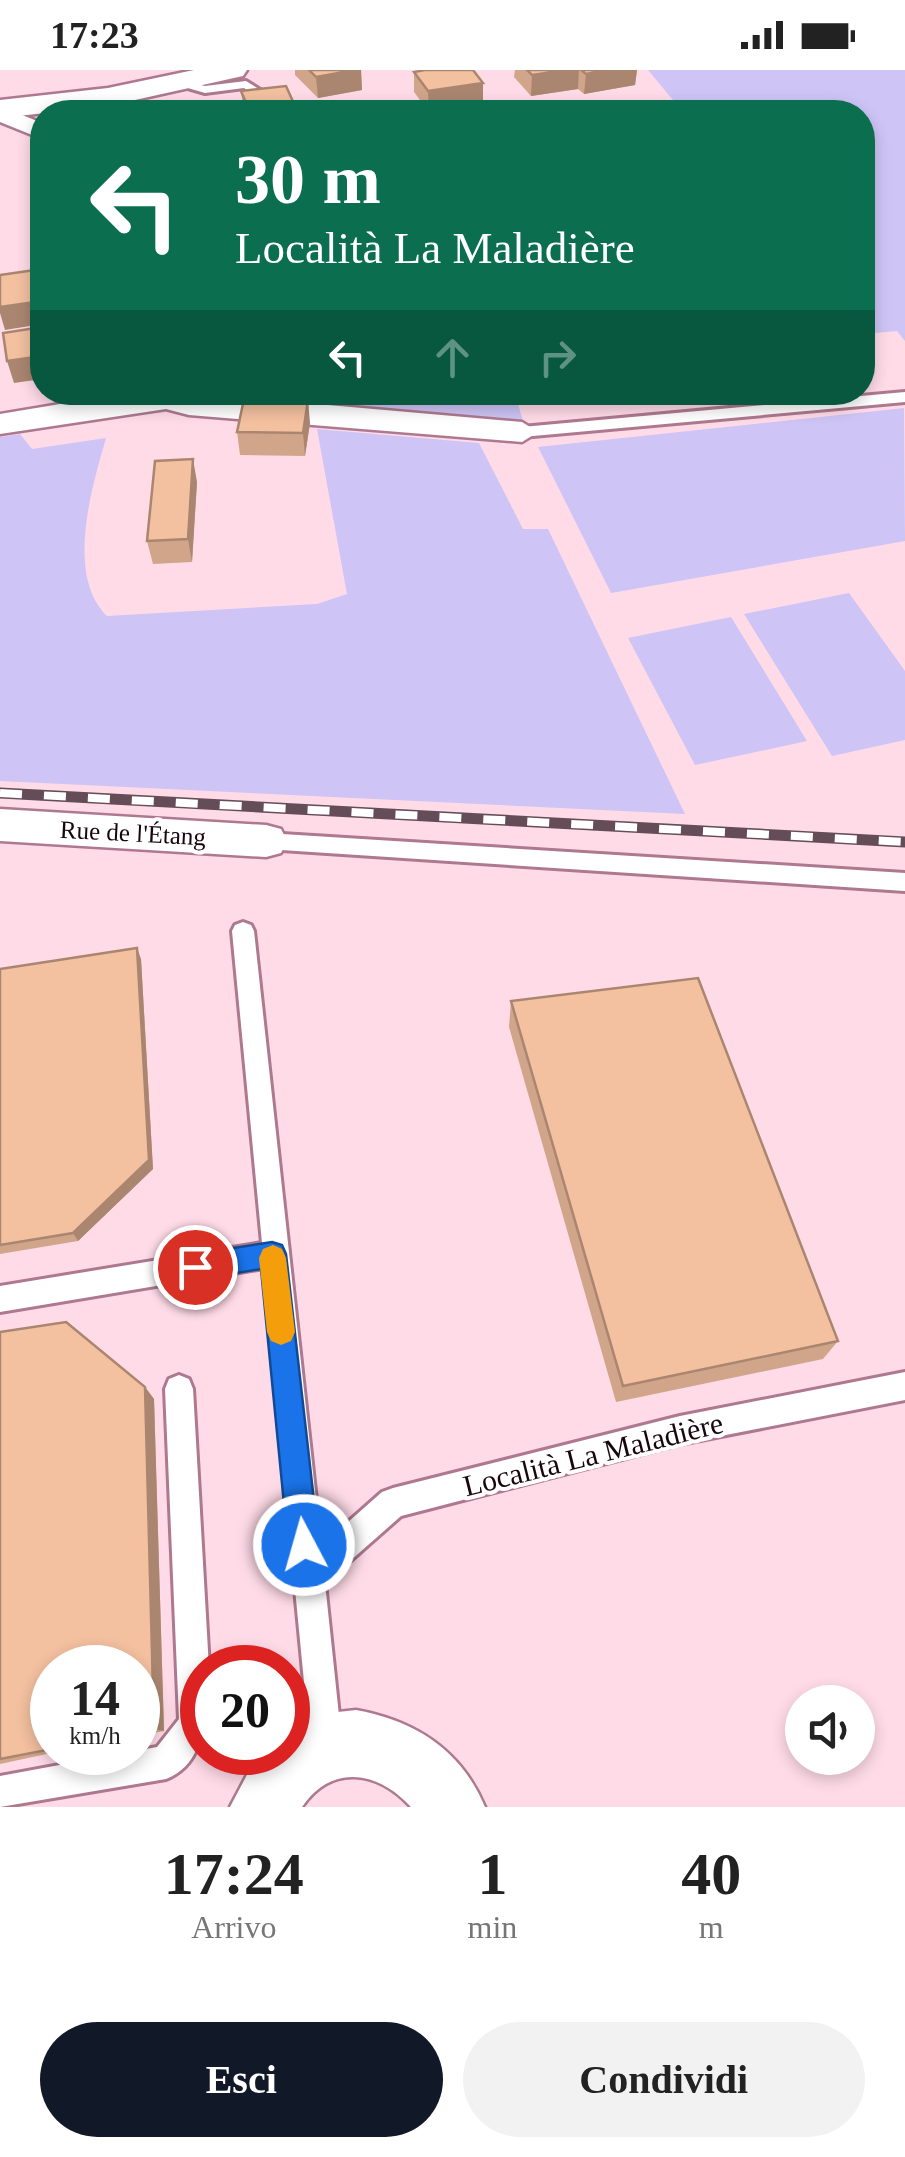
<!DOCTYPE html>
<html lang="it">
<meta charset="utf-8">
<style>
:root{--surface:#fff;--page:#f2f2f2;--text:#222;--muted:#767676;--accent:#111827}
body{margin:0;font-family:"Times New Roman",serif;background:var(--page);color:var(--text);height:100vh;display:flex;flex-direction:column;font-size:38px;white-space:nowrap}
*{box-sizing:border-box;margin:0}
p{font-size:32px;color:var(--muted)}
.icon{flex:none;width:55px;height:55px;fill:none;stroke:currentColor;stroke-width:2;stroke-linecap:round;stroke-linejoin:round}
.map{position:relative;height:1737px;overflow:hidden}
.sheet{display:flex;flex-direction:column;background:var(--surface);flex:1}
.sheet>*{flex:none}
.guide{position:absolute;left:30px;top:30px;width:845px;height:305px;border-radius:40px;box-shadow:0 5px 15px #0003;background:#0b6e4f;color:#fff;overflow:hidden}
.controls{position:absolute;left:785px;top:1615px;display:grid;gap:20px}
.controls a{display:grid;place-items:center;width:90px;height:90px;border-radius:50%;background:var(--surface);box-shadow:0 5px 15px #0003;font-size:50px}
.speed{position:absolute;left:30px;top:1575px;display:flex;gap:20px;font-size:50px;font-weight:700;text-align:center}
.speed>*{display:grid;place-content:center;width:130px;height:130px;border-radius:50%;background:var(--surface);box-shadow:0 5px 15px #0003;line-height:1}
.speed small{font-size:25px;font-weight:400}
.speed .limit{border:15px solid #d22;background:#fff;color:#111}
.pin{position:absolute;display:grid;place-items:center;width:85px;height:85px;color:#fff;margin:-42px;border:5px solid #fff;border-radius:50%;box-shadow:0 2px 10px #0007}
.me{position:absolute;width:110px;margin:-55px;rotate:354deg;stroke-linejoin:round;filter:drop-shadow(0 0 8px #0008)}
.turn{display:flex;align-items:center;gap:35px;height:210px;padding:0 40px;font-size:45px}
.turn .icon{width:130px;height:130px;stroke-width:2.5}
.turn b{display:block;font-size:70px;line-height:85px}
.lanes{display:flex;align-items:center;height:95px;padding:0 40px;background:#0003;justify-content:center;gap:50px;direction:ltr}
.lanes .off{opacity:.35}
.eta{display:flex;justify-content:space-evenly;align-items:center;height:170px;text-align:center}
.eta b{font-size:60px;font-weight:700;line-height:70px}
.action{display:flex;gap:20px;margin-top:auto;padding:20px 40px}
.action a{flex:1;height:115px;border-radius:60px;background:var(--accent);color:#fff;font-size:40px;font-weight:700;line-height:115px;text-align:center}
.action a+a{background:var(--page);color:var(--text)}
.status{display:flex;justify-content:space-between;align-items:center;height:70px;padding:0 50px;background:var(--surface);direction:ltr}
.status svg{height:28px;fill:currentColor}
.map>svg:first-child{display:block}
.green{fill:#cec4f6}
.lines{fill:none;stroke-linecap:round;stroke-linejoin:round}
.lane-casing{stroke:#ae798e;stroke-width:6}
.street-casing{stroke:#ae798e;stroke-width:5}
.secondary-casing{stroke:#ae798e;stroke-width:5}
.lane{fill:#fff;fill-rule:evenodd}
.street{fill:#fff;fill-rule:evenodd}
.secondary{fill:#fff;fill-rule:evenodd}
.rail-casing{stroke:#654d57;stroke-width:11}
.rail{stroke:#fff;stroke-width:8;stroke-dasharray:22;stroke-linecap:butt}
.wall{fill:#d1a58a}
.shaded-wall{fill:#aa8670}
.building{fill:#f3c0a0;stroke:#aa8670;stroke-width:2.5}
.route{fill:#1a73e8;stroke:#114b97;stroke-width:2.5}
.slow{fill:#f59e0b}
.labels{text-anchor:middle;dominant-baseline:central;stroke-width:8;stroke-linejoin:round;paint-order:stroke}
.street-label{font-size:25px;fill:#18060e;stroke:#fff}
.near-street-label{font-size:30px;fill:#18060e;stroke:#fff}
</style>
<div class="status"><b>17:23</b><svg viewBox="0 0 49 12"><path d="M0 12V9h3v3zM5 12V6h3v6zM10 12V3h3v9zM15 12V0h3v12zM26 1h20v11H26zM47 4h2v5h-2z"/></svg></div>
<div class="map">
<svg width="905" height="1737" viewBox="0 0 905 1737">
<rect width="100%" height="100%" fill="#ffdbe8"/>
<!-- green -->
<path class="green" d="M648 0H905V271L897 261 863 264 862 42H683Z
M179 323H609L518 334 523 351Z
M904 338 905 471 611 523 538 377Z
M317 359 479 373 523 459H548L685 744 0 711V367L20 364 32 379 106 368C92 417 65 505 107 546L317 534 347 524Z
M849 523 905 601V670L832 686 744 544Z
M731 547 807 671 695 695 628 568Z"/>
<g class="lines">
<defs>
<path id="lane" d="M185 11 205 16 246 11 276 30 317 42C288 44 267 35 244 18L205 23 181 16Z
M383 33 389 37 387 40 347 42Z
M905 322V332L522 367 514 362 522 357Z
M266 763 905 803V821L266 779 255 771Z
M243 852 251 855 254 861 321 1476 382 1422 393 1418 680 1346 905 1302V1330L680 1374 401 1446 325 1513 342 1674 338 1686 326 1690 314 1686 310 1674 264 1198 0 1242V1216L262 1173 232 861 235 855Z
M179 1305 189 1309 193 1319 209 1598H202C202 1638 212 1690 166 1709L0 1737V1706L157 1677 179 1649 165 1319 169 1309Z"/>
<path id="street" d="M0 36 42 53V69L0 52Z
M132 322H179L522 352 538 362 522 372 189 345 166 339 0 364V344Z
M0 739 266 755 281 759 287 771 281 783 266 787 0 771Z
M356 1640C416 1651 461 1680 485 1737H411C378 1701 332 1693 302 1737H230L258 1684 288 1682V1661L329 1643Z"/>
<path id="secondary" d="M194 0H247L243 6 108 36 0 48V30L108 18Z"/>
</defs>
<!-- lane casing -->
<use href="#lane" class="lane-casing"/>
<!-- street casing -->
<use href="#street" class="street-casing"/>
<!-- secondary casing -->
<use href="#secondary" class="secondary-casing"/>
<!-- lane -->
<use href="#lane" class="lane"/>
<!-- street -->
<use href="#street" class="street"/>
<!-- secondary -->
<use href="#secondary" class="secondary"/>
<defs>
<path id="rail" d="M0 723 905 772"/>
</defs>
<!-- rail casing -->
<use href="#rail" class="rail-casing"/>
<!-- rail -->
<use href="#rail" class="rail"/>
</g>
<!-- wall -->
<path class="wall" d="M295 0H361L362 20 318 28 295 5Z
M515 0H637L635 15 584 24 578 19 531 26 514 7Z
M414 2 483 34 429 42 414 22Z
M241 21 295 36 296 39 244 42Z
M310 353 305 386 240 385 237 362Z
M197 412 192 492 153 494 147 471Z
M141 889 153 1099 78 1171 0 1184V899Z
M511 931 838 1271 823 1289 616 1332 509 957Z
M0 1262 145 1317 154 1329 164 1661 138 1666V1598H52V1682H56L0 1694Z"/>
<!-- shaded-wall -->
<path class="shaded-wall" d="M355 0H361L362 20 318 28 316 7Z
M566 0H579L578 19 531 26 532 5Z
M606 0H637L635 15 584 24 586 4Z
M483 13V34L429 42 428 21Z
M42 231V254L5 260 0 243V237Z
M42 286V309L14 313 7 291Z
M308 330 310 353 305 386 303 363Z
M193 389 197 412 192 492 188 469Z
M137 878 141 889 153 1099 78 1171 73 1163Z
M145 1317 154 1329 164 1661 154 1659Z"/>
<!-- building -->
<path class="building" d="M309 0H355L316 7Z
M425 0H473L483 13 428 21 414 2Z
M527 0H566L532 5Z
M581 0H606L586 4Z
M286 16 295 36 250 42 241 21Z
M296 39 300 42H249Z
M42 199V231L0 237V205Z
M42 257V286L7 291 3 263Z
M244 329 308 330 303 363 237 362Z
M193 389 188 469 147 471 155 391Z
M137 878 149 1090 73 1163 0 1175V899Z
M698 908 838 1271 623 1316 511 931Z
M66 1252 145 1317 154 1659 138 1662V1598H52V1679L0 1689V1262Z"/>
<!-- route -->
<path class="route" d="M272 1172 282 1175 286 1184 319 1475 315 1486 304 1490 293 1486 288 1475 261 1199 195 1210 185 1206 181 1197 185 1188 195 1184Z"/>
<!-- slow -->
<path class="slow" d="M273 1175 282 1179 286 1188 295 1262 291 1271 281 1275 271 1271 267 1262 259 1188 263 1179Z"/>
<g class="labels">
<!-- street labels -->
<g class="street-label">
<text transform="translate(133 763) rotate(3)">Rue de l'Étang</text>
</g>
<!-- near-street labels -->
<g class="near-street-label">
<text transform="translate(593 1384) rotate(-14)">Località La Maladière</text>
</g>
</g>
</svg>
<div class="controls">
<a><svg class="icon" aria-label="sound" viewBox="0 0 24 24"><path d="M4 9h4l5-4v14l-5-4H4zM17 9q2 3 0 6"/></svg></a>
</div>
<div class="speed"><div>14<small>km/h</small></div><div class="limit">20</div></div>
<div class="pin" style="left:195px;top:1197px;background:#d93025"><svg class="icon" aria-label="arrive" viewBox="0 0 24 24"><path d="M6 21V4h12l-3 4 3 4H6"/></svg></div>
<svg class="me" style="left:304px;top:1475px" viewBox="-20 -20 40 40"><circle r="17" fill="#1a73e8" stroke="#fff" stroke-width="3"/><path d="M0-11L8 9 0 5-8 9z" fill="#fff"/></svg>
<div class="guide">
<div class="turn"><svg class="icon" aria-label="left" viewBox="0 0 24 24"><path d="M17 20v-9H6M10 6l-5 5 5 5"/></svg><div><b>30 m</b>Località La Maladière</div></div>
<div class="lanes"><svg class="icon" aria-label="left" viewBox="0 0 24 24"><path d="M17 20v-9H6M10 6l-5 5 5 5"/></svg><svg class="icon off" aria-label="ahead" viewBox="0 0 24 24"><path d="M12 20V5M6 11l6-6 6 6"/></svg><svg class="icon off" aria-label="right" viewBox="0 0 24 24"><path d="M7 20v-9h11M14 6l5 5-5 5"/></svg></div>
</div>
</div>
<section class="sheet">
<div class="eta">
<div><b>17:24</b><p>Arrivo</p></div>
<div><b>1</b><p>min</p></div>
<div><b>40</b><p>m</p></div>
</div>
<div class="action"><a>Esci</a><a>Condividi</a></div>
</section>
